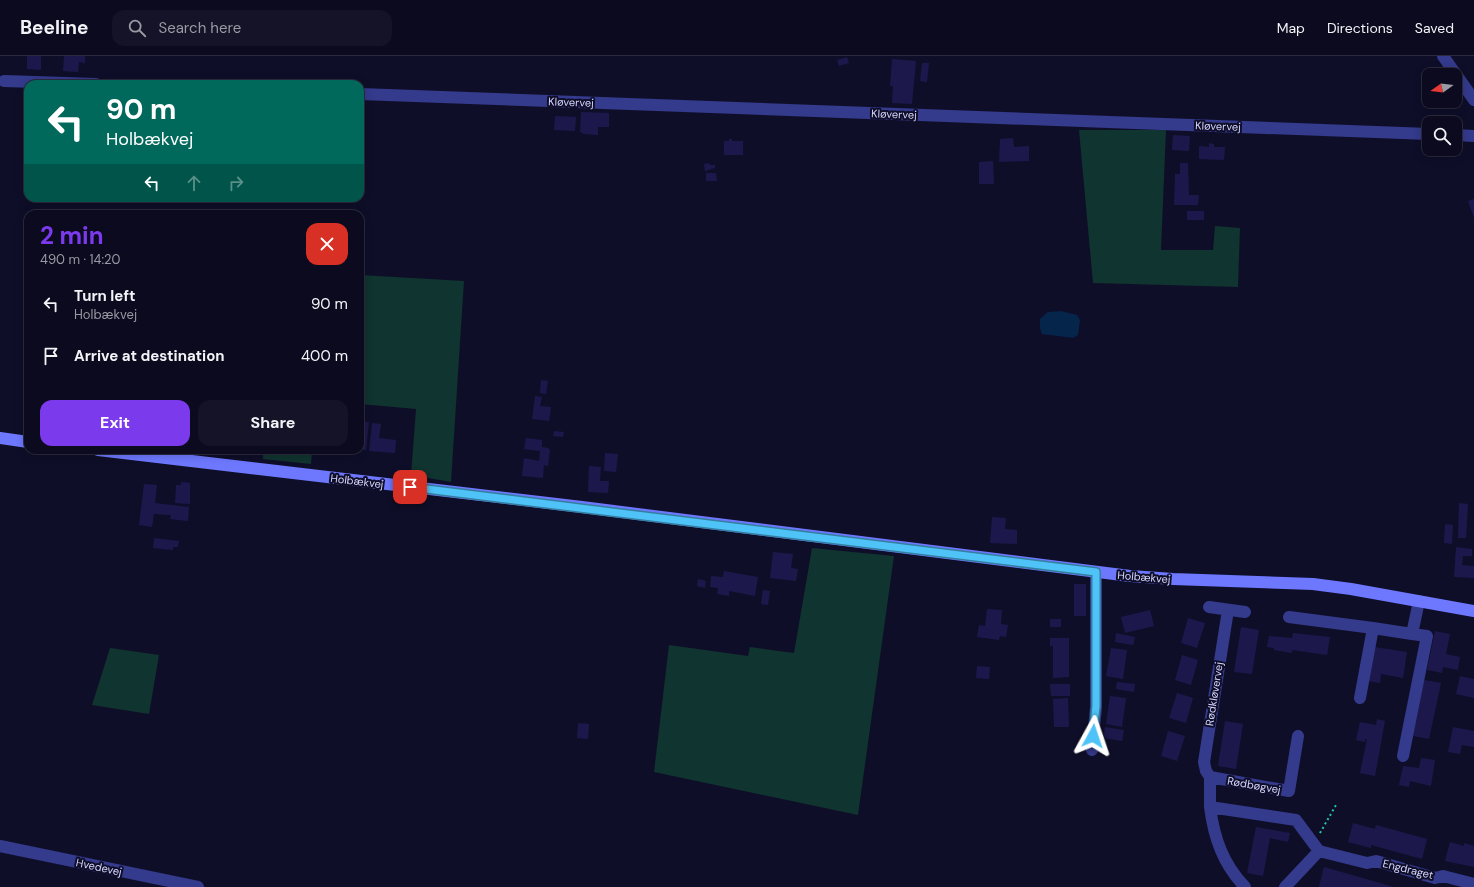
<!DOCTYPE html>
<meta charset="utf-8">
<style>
:root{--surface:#0b0a1f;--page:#141328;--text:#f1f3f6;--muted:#9a9aa4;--line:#2b2b3d;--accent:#7c3aed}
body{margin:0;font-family:"DM Sans",sans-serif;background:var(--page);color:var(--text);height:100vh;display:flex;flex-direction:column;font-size:15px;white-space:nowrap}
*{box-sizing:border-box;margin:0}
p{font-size:13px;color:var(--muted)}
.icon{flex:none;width:22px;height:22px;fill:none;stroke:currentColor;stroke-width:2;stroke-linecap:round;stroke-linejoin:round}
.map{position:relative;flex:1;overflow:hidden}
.side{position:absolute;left:24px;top:154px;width:340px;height:244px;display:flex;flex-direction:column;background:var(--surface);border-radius:12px;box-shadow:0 2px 10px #0003,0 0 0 1px var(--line)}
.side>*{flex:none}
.hud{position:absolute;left:24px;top:24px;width:340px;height:122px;border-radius:12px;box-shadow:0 2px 10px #0003,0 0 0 1px var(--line);background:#00695c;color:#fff;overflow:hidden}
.needle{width:26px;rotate:256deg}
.controls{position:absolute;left:1422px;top:12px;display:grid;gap:8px}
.controls a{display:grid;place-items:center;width:40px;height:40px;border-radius:8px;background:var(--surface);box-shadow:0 2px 10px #0003,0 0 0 1px var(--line);font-size:20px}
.pin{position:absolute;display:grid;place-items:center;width:34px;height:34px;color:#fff;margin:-17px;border-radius:8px;box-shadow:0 2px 6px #0006}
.me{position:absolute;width:44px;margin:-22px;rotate:5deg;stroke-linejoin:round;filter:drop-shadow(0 0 3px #0008)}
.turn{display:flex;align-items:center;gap:14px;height:84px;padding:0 16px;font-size:18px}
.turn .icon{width:52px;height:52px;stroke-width:2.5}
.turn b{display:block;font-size:28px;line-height:34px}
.lanes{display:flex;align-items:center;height:38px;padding:0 16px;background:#0003;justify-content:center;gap:20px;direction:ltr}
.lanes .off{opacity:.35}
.round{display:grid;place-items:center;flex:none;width:42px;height:42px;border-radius:12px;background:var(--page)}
.head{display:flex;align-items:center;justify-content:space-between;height:68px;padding:0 16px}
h1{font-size:24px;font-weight:700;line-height:30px;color:var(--accent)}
.action{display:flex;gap:8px;margin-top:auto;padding:8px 16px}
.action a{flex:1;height:46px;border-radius:12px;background:var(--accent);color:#fff;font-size:16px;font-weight:700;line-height:46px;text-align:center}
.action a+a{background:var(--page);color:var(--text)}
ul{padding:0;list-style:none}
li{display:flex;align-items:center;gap:12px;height:52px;padding:0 16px}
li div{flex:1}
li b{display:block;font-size:15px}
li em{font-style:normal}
header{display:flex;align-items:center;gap:24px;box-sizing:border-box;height:56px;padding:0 20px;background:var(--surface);border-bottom:1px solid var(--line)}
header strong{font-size:19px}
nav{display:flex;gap:22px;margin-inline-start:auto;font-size:14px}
.search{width:280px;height:36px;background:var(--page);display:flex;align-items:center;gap:10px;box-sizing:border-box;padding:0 14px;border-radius:12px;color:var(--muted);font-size:15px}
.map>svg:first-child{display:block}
.green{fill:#10342f}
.water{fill:#05254a}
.building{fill:#1d184c}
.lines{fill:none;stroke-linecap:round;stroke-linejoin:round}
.path{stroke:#24c5ab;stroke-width:2;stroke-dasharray:2 3;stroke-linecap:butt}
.street{stroke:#343a8c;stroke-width:12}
.secondary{stroke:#6d78ff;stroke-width:12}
.route-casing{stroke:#337fa1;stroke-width:10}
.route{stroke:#4fc3f7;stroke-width:7}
.labels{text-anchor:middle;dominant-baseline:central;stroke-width:4;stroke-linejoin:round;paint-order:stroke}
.street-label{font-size:11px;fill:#d6d6ff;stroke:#0f0e29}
</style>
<header>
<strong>Beeline</strong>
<div class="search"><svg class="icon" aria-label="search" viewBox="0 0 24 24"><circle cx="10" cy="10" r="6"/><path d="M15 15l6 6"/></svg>Search here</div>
<nav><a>Map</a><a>Directions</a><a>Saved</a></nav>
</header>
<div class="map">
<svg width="1474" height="831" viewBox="0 0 1474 831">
<rect width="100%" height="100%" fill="#0f0e29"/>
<!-- green -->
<path class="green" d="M1079 74H1166L1161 194H1213L1215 170 1240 172 1238 231 1093 227Z
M360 219 464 225 451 426 411 419 416 353 360 348Z
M263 394H312L311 408 263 403Z
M812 492 894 500 858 759 654 716 669 589 748 600 750 591 794 597Z
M110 592 159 599 149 658 92 649Z"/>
<!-- water -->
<path class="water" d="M1061 255 1077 259 1080 264 1078 279 1073 282 1042 278 1040 272V263L1048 256Z"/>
<!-- building -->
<path class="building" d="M27 0H41V14L27 13Z
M64 0H85V7L79 6 78 16 63 15Z
M847 1 849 7 839 10 837 4Z
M892 3 916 5 912 48 892 47 893 30H890Z
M922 7H929L927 26 920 25Z
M581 56 609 57V71H598V79L584 78 580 76Z
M555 60 576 61 575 75 554 74Z
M1173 79 1190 80 1189 95 1172 94Z
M1013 82 1014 91 1029 90V105L999 106 1000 83Z
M729 83H732V85H743V99H724V85H729Z
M1209 87 1214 88V91H1225L1224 104 1199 103V90L1209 91Z
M993 105 994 128H979V106Z
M709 107 710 109H715V112L705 115 704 108Z
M1180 107H1188L1189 139H1199L1198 149H1174L1175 118H1180Z
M706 117H716L717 125H706Z
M1474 143V162L1468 145Z
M1187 155H1204V164H1187Z
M541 324 548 325 546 338 540 337Z
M535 340 542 341 540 350 551 351 549 365 532 363Z
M360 365 369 366 366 394H360Z
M372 367 381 368 379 382 396 384 395 397 369 395Z
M554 375 564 376 563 381 553 380Z
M526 382 542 384V391L548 392 550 394 548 410 544 409 543 422 522 420 524 402 539 405 540 395 524 393Z
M605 397 618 398 616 416 604 415Z
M589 410 601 411 600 425H609L608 437 588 436Z
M181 426 190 427V448L175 447 176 429H181Z
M144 428 157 429 155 447 189 451 188 465 170 463 171 459 154 458 152 471 139 469Z
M1459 447 1468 448 1466 482H1458Z
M992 461 1006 462 1005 473 1017 474V488L990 487Z
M1445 468 1453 469 1452 488 1444 487Z
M154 482 179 485 178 491H173V494L153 492Z
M1456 491 1472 493V500H1463L1462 509 1474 510V522L1454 521Z
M773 496 793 498 791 512 798 513 796 525 770 522Z
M724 515 758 521 755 540 729 535V540L717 538 718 532 710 531 711 520 723 521Z
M698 523 706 525 705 532 697 530Z
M1074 528H1086V560H1074Z
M763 534 770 535 768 549 761 548Z
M987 553 1002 554 1001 568 1008 569 1006 581 1000 580 999 584 977 581 979 569 985 570Z
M1150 554 1154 570 1125 577 1121 561Z
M1188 562 1205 567 1197 592 1181 587Z
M1050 563H1061V571H1050Z
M1241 571 1259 574 1252 618 1234 616Z
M1435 575 1450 578 1446 598 1460 601 1458 614 1443 611 1442 617 1427 614Z
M1116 577 1135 581 1133 589 1115 586Z
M1293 577 1330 581 1327 599 1292 594V597L1274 594V592L1267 591 1269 580 1292 582Z
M1050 582H1069V621L1053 622V590H1050Z
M1374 591 1407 596 1403 622 1381 618 1380 627 1368 625Z
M1111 592 1127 594 1123 623 1106 620Z
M1182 599 1198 604 1191 629 1175 624Z
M977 610 990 611 989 623 976 622Z
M1460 620 1474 623V642L1456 638Z
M1424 624 1441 627 1429 683 1413 680Z
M1117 626 1135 628 1134 636 1116 633Z
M1050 628H1070V640H1051Z
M1177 637 1193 642 1186 667 1169 662Z
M1110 640 1126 642 1122 671 1106 668Z
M1068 642 1069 671H1054L1053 643Z
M1377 663 1385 665 1375 720 1360 717 1367 683H1365V686L1356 684 1360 666 1376 669Z
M1225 665 1243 668 1236 713 1218 710Z
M578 667 589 668 588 683 577 682Z
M1105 671 1124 674 1122 685 1103 682Z
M1453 671 1474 675V691L1462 689 1460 698 1448 696Z
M1168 675 1185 680 1177 705 1161 700Z
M1421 702 1435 704 1431 730 1410 725 1409 731 1399 729 1403 710 1419 712Z
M1353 767 1375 773 1376 769 1427 783 1422 803 1371 789V792L1348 786Z
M1256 771 1290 777 1288 786 1270 782 1263 820 1247 817Z
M1450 786 1464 790V787L1474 790V811L1445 805Z
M1324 811 1394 831H1319Z"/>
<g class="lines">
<!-- path -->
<path class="path" d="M1320 777 1336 749"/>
<!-- street -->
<path class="street" d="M1443 0 1474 44
M4 25 96 28
M360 38 1429 78
M1455 79 1474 80
M1209 551 1245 556
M1289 561 1373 572
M1360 642 1373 572 1412 578 1419 545
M1092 694 1096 651V516
M1403 700 1427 580 1412 578
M1210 721 1206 715 1204 706 1228 554
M1210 721 1289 735 1298 680
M1210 751V721
M0 790 198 831
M1319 795 1367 807 1376 805 1435 822 1443 820 1474 828
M1245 831C1223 808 1214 782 1210 751L1296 764 1319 795 1285 831"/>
<!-- secondary -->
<path class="secondary" d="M0 382 28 386
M98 394 582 451 1130 520 1173 523 1313 528 1351 533 1474 555"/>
</g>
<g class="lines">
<defs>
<path id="route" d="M410 431 1096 516V650L1093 680"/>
</defs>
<!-- route casing -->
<use href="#route" class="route-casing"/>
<!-- route -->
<use href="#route" class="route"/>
</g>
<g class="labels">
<!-- street labels -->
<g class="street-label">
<text transform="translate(571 46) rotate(2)">Kløvervej</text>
<text transform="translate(894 58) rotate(2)">Kløvervej</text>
<text transform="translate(1218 70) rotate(2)">Kløvervej</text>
<text transform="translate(357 425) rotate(7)">Holbækvej</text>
<text transform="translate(1144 521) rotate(5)">Holbækvej</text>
<text transform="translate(1214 638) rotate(-81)">Rødkløvervej</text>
<text transform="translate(1254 729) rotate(10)">Rødbøgvej</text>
<text transform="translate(99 811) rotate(12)">Hvedevej</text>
<text transform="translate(1408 813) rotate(14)">Engdraget</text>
</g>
</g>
</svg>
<div class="controls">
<a><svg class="needle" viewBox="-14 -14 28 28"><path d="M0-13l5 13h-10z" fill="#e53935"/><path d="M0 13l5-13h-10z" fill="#9a9aa4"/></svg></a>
<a><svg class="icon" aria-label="search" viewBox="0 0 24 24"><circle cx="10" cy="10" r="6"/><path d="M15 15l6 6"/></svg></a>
</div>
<div class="pin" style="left:410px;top:431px;background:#d93025"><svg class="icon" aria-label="arrive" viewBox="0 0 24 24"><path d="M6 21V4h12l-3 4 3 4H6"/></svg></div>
<svg class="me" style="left:1093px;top:680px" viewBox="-20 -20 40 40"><path d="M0-17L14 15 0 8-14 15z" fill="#4fc3f7" stroke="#fff" stroke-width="4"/></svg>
<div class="hud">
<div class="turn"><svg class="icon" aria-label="left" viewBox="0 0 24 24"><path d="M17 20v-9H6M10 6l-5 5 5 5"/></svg><div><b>90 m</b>Holbækvej</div></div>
<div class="lanes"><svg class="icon" aria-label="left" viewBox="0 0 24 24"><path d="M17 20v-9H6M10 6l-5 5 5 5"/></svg><svg class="icon off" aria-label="ahead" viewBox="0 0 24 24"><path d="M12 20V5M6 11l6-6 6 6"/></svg><svg class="icon off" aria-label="right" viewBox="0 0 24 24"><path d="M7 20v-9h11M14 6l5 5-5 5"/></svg></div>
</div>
<section class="side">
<div class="head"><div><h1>2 min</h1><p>490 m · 14:20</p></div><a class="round" style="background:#d93025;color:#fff"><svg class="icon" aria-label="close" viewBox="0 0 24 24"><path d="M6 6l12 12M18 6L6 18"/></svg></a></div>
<ul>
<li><svg class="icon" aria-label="left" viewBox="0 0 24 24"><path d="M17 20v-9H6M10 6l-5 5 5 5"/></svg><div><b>Turn left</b><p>Holbækvej</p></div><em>90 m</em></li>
<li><svg class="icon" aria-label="arrive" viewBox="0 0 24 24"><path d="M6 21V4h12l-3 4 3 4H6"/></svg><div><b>Arrive at destination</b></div><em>400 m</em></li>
</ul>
<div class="action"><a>Exit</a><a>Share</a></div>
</section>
</div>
